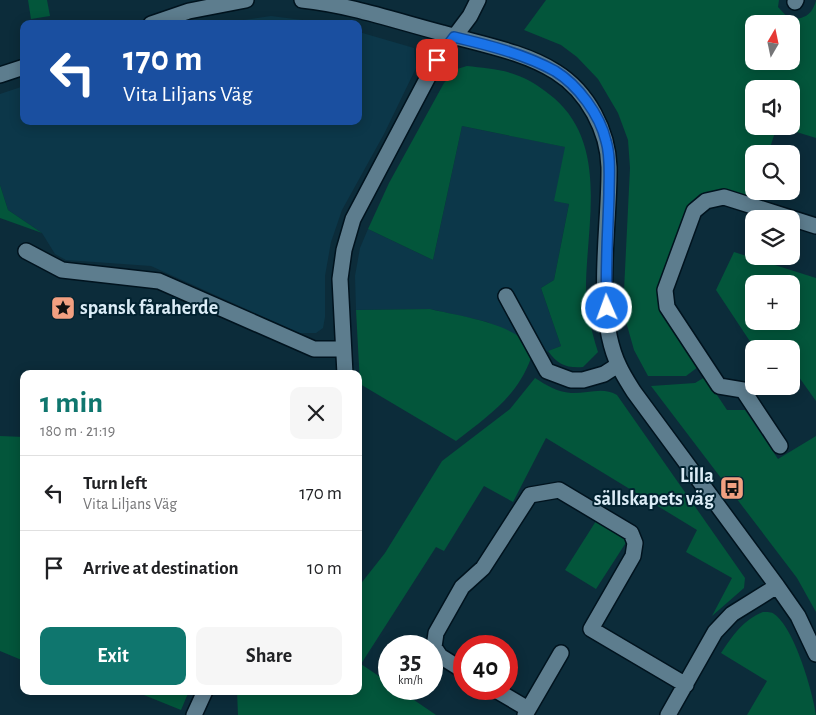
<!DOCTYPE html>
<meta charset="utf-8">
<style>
:root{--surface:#fff;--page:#f6f6f6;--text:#202124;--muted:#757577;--line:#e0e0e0;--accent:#0f766e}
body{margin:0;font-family:"Alegreya Sans",sans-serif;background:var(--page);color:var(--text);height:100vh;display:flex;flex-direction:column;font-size:19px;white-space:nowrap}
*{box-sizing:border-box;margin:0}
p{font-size:16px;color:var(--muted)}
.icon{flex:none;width:28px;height:28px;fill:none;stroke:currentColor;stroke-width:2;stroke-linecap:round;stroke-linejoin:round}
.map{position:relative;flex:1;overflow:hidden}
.drawer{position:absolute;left:20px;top:370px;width:342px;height:325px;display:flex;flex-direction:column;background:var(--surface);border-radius:10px;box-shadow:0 2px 12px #0003}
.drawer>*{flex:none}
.banner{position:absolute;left:20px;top:20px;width:342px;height:105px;border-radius:10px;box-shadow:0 2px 12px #0003;background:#1a4fa0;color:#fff;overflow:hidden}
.needle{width:32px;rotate:9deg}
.controls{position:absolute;left:745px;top:15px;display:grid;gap:10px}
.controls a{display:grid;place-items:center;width:55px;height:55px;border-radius:10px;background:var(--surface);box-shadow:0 2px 12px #0003;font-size:25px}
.speed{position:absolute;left:378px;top:635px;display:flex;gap:10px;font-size:25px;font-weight:700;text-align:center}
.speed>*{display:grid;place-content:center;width:65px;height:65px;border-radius:50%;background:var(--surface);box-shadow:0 2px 12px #0003;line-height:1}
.speed small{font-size:12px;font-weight:400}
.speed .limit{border:8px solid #d22;background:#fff;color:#111}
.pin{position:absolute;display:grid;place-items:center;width:42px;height:42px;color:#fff;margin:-21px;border-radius:10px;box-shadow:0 2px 8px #0006}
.me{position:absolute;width:55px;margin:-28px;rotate:358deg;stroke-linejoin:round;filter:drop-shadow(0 0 4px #0008)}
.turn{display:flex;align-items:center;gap:18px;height:105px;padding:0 20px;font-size:22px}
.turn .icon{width:65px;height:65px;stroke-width:2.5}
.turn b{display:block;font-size:35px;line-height:42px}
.round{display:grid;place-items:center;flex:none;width:52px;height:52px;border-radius:10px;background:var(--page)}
.overview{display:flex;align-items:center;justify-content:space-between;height:85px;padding:0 20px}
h1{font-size:30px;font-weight:600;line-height:38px;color:var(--accent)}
.button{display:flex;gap:10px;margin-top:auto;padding:10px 20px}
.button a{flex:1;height:58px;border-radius:10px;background:var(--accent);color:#fff;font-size:20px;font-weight:600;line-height:58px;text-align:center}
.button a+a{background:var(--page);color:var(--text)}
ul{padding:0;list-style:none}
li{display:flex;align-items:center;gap:15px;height:75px;padding:0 20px;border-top:1px solid var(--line)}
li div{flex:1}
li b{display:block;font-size:19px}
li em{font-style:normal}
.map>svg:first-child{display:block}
.built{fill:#0c3749}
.green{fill:#03563b;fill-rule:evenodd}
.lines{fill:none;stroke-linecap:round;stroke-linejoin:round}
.minor-casing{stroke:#00131e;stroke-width:18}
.minor{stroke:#5d7d8e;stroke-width:15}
.route-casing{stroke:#114b97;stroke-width:12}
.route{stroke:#1a73e8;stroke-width:9}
.labels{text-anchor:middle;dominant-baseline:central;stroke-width:4;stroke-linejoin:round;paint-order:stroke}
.poi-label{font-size:20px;font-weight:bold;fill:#dbecf6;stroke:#022230;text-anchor:start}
</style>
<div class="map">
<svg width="816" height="715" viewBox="0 0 816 715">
<rect width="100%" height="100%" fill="#0c2c3a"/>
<!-- built -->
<path class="built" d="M271 16 326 23 331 24H215Z
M359 32 414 48 416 68 384 134 342 210 331 242 325 276V317L323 328 316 333H299L151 266 66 260 55 254 42 233 8 210 0 185V94L24 86V121H359Z
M462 126 566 147 555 200 569 204 554 280 541 288 561 346 531 358 523 340 487 322 430 309 356 310 355 276 360 248 368 229 433 260Z"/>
<!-- green -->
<path class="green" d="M28 0H47L50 16 31 19Z
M546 0H779L778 7 790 20C805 18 811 16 816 1V138L777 126H791V89H754V126H777L768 154H754V191H756L753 201 720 191 700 194 689 204 659 284 657 300 662 314 698 367 686 376H648L634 350 623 311 630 168 628 140 618 113 598 79 577 57 561 45 524 30ZM754 24H791V61H754Z
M467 66C484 68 503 69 519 76 532 81 543 89 554 98 608 145 587 222 586 285 586 308 591 330 598 352L583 367C566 368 558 365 548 351L561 346 541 288 554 280 569 204 554 201 565 147 462 126 433 260 368 229 389 183 444 83 457 69Z
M0 185 8 210 42 233 0 218Z
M734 252 816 278V401L791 366V349H755L716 290ZM754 284H791V321H754Z
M430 309C455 315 504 322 523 340 527 344 529 352 531 358 517 397 488 416 456 441L360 384 356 310Z
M705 377 727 410H745L778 459 816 436V612L797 578 651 386 695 383Z
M535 378C546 385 557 392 571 393 586 394 603 386 617 395L745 578 744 588 712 616 732 578 686 552 697 530 546 438 513 502 484 486 444 551 436 547 361 664 389 683V689H398L436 715H238L237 691H359V586L385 553 442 461 510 409Z
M0 436 24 437V661L0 651Z
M596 521 627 541 596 589 565 570Z
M763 612C767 612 772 612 774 614 794 627 813 692 816 715H747L767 681 721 653C733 635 743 620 763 612Z
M134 691H189L181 710Z"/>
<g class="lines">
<defs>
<path id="minor" d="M302 0C350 5 396 21 442 33 479 44 523 51 556 72 588 92 608 131 609 167 610 226 593 312 619 366 623 375 629 384 634 392L777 586 798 616 816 654
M795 2 796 0
M151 24 189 11 246 0
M0 75 24 67
M26 251 62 270 159 281 314 349H343
M506 296 547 371 571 380H583L604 374 618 365
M345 374 340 279 344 250 353 219 437 60 470 16 478 0
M780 446 743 390 719 386 667 307 665 290 694 211 706 201 724 197 816 226
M464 671 440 656 434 647 436 633 462 587 483 568 530 495 559 490 631 533 635 543 633 556 591 629 686 685
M494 689 528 709
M194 715 205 691
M525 715 561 653
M668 715 715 632 732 614 777 586"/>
</defs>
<!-- minor casing -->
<use href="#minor" class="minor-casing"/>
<!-- minor -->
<use href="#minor" class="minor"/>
</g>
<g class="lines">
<defs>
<path id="route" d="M437 60 454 37C488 45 524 54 555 71 578 85 600 115 606 141 611 157 609 177 609 194 608 232 605 270 607 308"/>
</defs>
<!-- route casing -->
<use href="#route" class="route-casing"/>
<!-- route -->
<use href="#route" class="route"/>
</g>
<!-- icons -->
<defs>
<symbol id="sight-square" viewBox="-11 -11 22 22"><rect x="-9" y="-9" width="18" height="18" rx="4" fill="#f2a081" stroke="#022230"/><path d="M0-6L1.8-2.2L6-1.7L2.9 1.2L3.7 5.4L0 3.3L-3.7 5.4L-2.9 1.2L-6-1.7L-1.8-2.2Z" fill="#111"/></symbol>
<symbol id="bus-square" viewBox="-11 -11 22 22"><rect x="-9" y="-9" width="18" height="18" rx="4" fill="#f2a081" stroke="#022230"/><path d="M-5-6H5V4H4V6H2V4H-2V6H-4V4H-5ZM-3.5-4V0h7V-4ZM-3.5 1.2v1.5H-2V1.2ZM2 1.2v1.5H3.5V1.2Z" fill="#111"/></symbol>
</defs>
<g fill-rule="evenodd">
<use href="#sight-square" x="49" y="294" width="28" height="28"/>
<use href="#bus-square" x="718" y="474" width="28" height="28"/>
</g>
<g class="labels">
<!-- poi labels -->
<g class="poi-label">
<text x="80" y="308">spansk fåraherde</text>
<text x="714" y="476" text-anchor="end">Lilla<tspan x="714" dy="23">sällskapets väg</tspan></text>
</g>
</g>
</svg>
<div class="controls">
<a><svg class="needle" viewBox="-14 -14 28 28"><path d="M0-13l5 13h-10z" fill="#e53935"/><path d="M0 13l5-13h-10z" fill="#757577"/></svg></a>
<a><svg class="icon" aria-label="sound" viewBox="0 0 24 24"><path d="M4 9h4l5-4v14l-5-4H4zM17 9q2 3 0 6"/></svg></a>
<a><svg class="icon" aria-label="search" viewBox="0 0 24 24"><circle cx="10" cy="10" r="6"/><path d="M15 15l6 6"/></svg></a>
<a><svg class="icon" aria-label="layers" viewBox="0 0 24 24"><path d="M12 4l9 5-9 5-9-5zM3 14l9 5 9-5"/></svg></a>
<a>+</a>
<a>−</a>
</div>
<div class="speed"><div>35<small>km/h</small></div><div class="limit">40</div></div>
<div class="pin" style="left:437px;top:60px;background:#d93025"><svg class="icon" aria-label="arrive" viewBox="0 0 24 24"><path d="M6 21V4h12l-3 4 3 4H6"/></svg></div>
<svg class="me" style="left:607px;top:308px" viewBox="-20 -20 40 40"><circle r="17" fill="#1a73e8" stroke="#fff" stroke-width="3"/><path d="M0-11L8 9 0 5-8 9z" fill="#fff"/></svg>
<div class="banner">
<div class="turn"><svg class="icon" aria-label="left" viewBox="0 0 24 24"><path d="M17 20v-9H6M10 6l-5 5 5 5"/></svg><div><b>170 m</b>Vita Liljans Väg</div></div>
</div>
<section class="drawer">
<div class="overview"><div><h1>1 min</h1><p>180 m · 21:19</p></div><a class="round"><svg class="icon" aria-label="close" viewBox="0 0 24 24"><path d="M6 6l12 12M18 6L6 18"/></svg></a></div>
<ul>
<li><svg class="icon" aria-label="left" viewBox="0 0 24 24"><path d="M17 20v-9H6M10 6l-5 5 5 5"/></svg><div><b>Turn left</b><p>Vita Liljans Väg</p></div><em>170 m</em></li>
<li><svg class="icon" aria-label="arrive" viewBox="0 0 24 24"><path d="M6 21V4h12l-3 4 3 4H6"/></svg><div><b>Arrive at destination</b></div><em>10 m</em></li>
</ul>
<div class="button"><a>Exit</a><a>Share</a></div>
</section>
</div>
